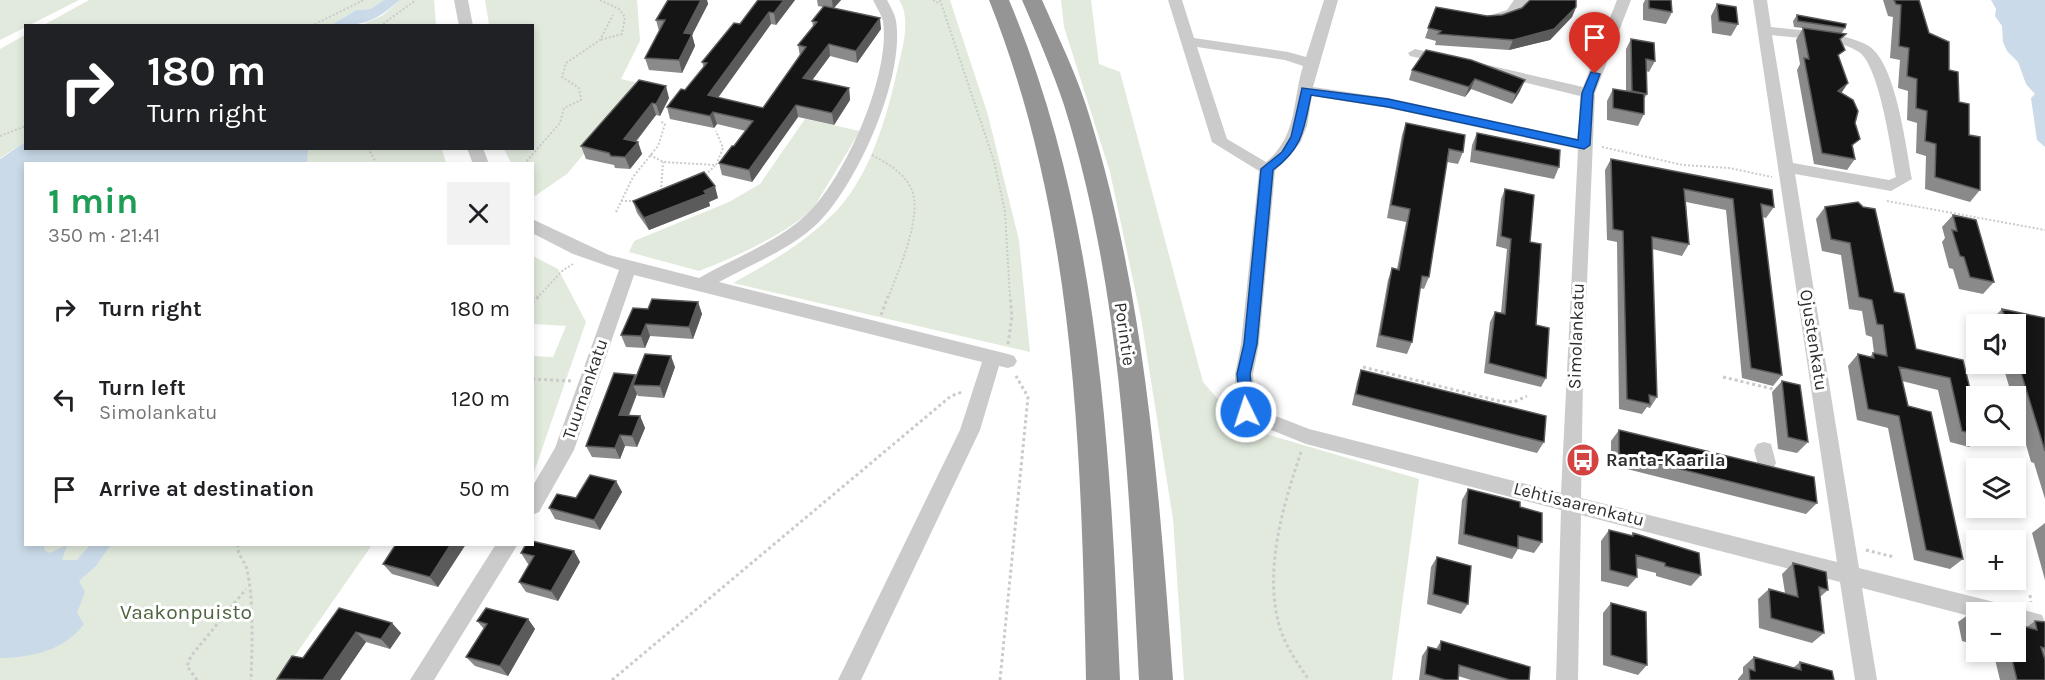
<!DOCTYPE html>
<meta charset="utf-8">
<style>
:root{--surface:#fff;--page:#f2f2f2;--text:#202124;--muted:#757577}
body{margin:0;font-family:Karla,sans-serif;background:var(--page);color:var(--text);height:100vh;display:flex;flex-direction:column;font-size:22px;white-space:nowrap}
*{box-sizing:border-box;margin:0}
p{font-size:20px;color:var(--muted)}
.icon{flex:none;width:33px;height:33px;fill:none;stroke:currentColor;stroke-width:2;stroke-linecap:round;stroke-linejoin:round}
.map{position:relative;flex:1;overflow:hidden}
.drawer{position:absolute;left:24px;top:162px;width:510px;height:384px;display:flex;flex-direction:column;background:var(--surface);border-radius:0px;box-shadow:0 3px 9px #0003}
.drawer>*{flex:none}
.top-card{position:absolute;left:24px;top:24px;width:510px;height:126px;border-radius:0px;box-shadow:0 3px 9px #0003;background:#202124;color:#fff;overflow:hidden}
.fabs{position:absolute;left:1966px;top:314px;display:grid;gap:12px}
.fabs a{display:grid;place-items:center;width:60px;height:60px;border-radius:0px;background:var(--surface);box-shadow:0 3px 9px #0003;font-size:30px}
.pin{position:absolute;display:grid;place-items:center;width:51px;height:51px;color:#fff;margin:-62px -26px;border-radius:50% 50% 50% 0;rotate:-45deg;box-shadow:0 0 6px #0007}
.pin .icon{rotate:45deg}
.me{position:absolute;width:66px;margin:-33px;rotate:356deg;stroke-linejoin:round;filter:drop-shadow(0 0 4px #0008)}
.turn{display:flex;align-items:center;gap:21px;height:126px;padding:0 24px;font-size:27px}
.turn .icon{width:78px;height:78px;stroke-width:2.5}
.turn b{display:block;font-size:42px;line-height:51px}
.round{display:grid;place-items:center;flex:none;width:63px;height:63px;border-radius:0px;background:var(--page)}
.overview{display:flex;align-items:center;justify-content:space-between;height:102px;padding:0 24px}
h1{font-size:36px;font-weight:700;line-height:45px;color:#1e9e55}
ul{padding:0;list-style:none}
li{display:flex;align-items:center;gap:18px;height:90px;padding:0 24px}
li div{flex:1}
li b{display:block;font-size:22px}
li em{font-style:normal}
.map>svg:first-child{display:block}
.green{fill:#e2eadd}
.water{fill:#cadae8}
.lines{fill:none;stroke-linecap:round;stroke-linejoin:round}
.path-far1{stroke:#cbcbcb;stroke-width:2;stroke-dasharray:2 2;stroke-linecap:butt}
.path{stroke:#cbcbcb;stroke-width:3;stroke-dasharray:3 3;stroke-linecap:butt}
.minor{fill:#cbcbcb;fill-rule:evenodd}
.highway{fill:#959595;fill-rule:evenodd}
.wall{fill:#8a8a8a}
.shaded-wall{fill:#5b5b5b}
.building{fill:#151515;stroke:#5b5b5b;stroke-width:1.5}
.route{fill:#1a73e8;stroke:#114b97;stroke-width:1.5}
.labels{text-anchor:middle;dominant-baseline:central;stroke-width:6;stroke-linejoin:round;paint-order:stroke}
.street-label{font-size:18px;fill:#2e2e2e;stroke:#fff}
.poi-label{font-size:18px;font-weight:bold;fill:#2e2e2e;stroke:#fff;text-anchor:start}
.near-park-label{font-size:21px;fill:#4e6540;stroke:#fff}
</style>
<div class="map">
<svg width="2045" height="680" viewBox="0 0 2045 680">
<rect width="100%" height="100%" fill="#fff"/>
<!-- green -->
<path class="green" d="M0 0H79L0 40Z
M89 0H384L370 9 356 10 331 25 42 26Z
M400 0H434L436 25 360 26 383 15Z
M485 0H637L640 41 621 79 642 84 567 174 535 196 533 193 532 164 511 163 504 149 532 148V26L489 25Z
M899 0H950L988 115 1019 240 1030 352 733 283C771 262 808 241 838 209 871 173 888 113 898 67 903 47 911 17 899 0Z
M1061 0H1091L1099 64 1120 72 1203 382 1242 427 1419 479 1392 680H1184L1173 519 1141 318 1110 172 1064 27Z
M25 35V142L0 158V49Z
M805 119 860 131 814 207C791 232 731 259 699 271L629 252 634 241 729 202 760 184Z
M268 148 442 149 446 163 256 164Z
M533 256 558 269 586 322 533 475V356L553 357 566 326 533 324Z
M0 490 26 544 372 545 278 680H0Z"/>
<!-- water -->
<path class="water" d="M384 0H400C374 22 365 26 331 25L356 10 370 9Z
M1991 0H2045V147L2037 140 2031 98 2035 94 2026 84 2018 62 2007 51 2003 42 2002 26 1995 16 1996 9Z
M25 142 26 148 308 149 307 163 26 164V544L45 545 44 550 50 553 67 545 62 560H77L90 545 110 546 96 566 79 581 85 592 77 613 84 624C65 650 31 658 0 658V159Z"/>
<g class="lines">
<!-- path-far1 -->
<path class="path-far1" d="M600 0 619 9 625 17 622 34 600 40
M933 0 940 4
M940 0 994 161 1005 212 1010 298
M311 26 364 0
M380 26 416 0
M0 136 26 126
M1602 147 1683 165 1729 168 1772 177
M368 148 377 164
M650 155 663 162 716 165 723 148 716 131
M872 155C887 163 903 172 911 188 924 214 898 272 888 298
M524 164 560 123 564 108 581 100 579 88 562 77 566 63 600 40 613 15
M705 175 715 166
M661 191 663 162
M621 201H635
M1887 201 2045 230
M616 212 633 177 658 146 665 124 660 121
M537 298 562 271 573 264"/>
<!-- path -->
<path class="path" d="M532 303 539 296
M881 315 888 296
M1008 344 1012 316 1010 296
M1363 367 1499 401 1514 402 1527 396
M1723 377 1777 390
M532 379 571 381
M1301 452C1283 506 1263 571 1280 628 1286 647 1298 664 1309 680
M238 544C236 555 245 560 247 570 254 598 252 651 251 680
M1866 550 1894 557
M2030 595 2031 602
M197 680 187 666 191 656 246 589
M612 680 951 396 962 392
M1000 680 1028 397 1016 376"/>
<!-- minor -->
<path class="minor" d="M454 0H468L473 26H459Z
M873 0H887C890 6 895 14 896 21 905 77 858 183 818 223 791 249 752 264 719 282L1008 354 1014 356 1017 361 1014 366 1008 368 999 366 980 430 861 680H838L960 430 982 362 634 275 574 450 539 512 532 515V487L555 448 619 270 573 254 532 233V219L609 255 699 278C734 258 776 243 806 215 845 179 891 74 883 21 881 14 876 6 873 0Z
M1168 0H1182L1194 38 1288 52 1306 57 1324 0H1338L1313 87 1388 98 1578 139 1580 96 1474 70 1472 67 1479 63 1583 87 1617 0H1631L1595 93 1583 378 1581 498 1837 562 1753 0H1767L1771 27C1801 31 1839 31 1867 45 1896 60 1906 148 1912 179L1891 191 1795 174 1859 568 1994 602 2002 605 2005 612H1977V618L1862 588 1877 680H1855L1840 582 1581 515 1578 680H1556L1561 510 1306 444 1239 417 1237 412 1235 374 1241 344 1259 171 1212 142ZM1772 35C1795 38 1841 39 1859 52 1880 67 1891 151 1896 177L1889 180 1793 163ZM1197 47 1285 60 1303 66C1292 101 1298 136 1266 162L1227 139ZM1312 96 1388 108 1578 149 1561 493 1309 429 1255 408 1253 374 1259 344 1275 171 1300 143 1307 126Z
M1514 0H1528C1524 15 1506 24 1491 21V15L1507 10Z
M1415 49 1451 57 1453 60 1446 64 1410 56 1408 53Z
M467 148H483L489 164H473Z
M1764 442 1771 444 1776 463 1773 469 1766 471 1759 469 1754 450 1757 444Z
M496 544H518L434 680H410Z
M2016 608 2042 615 2045 622 2042 629 2034 632 2016 628V612H2008Z"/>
<!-- highway -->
<path class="highway" d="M989 0H1009C1100 217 1110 448 1120 680H1086C1081 449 1076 218 989 0Z
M1022 0H1042C1059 39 1078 77 1090 118 1146 300 1159 491 1173 680H1139C1129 488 1122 290 1064 105 1052 69 1037 35 1022 0Z"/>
</g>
<!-- wall -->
<path class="wall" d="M668 0H707L708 4 692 35 695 46 682 73 649 70 645 58 659 31 656 20Z
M758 0H795L776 25 771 24 718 98 763 108 800 56 798 45 813 26 812 21 823 7 818 6 817 0H841L834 8 881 29 857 63 830 56 812 80 849 88 850 100 834 125 798 117 752 182 722 175 719 163 734 146 746 131 717 124 714 128 670 119 667 107 685 90 704 68 702 62 740 24Z
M1645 0H1671L1672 12 1666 24 1643 20V4Z
M1883 0H1919L1929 33 1949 70 1969 135 1980 190 1970 202 1925 189 1926 156 1916 153 1917 123 1907 120 1908 91 1898 88 1900 60 1890 58 1893 17 1888 16Z
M1717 4 1738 24 1731 36 1712 33 1711 16Z
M1436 7 1487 16 1576 7 1572 17 1550 40 1509 50 1435 45 1436 41 1425 38Z
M1797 15 1845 28 1841 34 1839 58 1841 93 1855 123 1853 148 1855 159 1847 170 1814 164 1797 70 1800 64 1796 40 1803 28 1794 27 1793 21Z
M1631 39 1655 61 1649 72 1646 71 1647 94 1644 99V114L1638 126 1607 120V101L1613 89 1626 91V49Z
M1426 50 1520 91 1512 104 1471 89 1465 97 1409 80 1412 70Z
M639 80 669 98 660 116 656 115 636 142H638L642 154 630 169 615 168 614 165 586 159 581 146Z
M1406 123 1463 152 1458 164 1447 162 1429 277 1424 289 1420 288 1412 342 1407 354 1376 347 1388 280 1392 268 1397 269 1406 222 1387 218 1402 135Z
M1477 133 1559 167 1554 179 1470 162 1472 145Z
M1611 159 1774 207 1766 218 1762 217 1782 375 1773 386 1742 378 1726 210 1686 202 1689 244 1682 256 1652 249 1657 397 1650 408 1647 407 1642 414 1619 409 1617 242 1607 240 1605 170Z
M1505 189 1530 242 1536 325 1546 378 1541 387 1484 373 1490 322 1495 312 1501 313 1507 249 1496 246 1501 199Z
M718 198 709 202 710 206 649 230 637 213 633 201Z
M1825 207 1894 292 1916 349 1963 360 1977 418V435H1981L1969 447 1950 442 1938 390 1902 381 1908 406 1963 559 1950 569 1914 560 1888 428 1857 420 1848 366 1858 354 1870 357 1873 353H1874L1872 337 1866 335 1862 311 1849 309 1841 255 1822 251 1816 219Z
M1953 215 1994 282 1983 294 1959 289 1953 269 1949 268 1942 242 1945 238 1942 227Z
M698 302 702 314 693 339 650 336 645 348 626 347 621 335 648 309Z
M2002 309 2045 318V499L2034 463 2031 462 2016 410V396H2012L2002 363H2016V324H1991L1990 321Z
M675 367 664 398 638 396 637 394 629 416H640L645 428 637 447 625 446 620 459 592 457 586 446 635 375 636 376Z
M1361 370 1544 442 1537 453 1352 405 1357 382Z
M1782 381 1808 442 1797 453 1778 449 1772 392Z
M1619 430 1817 503 1806 514 1611 465V441Z
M616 481 622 492 600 530 555 519 549 508 576 498Z
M1468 489 1520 507 1542 542 1534 553 1518 549 1512 559 1458 544 1462 500Z
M2045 523V580L2032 533Z
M1609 530 1631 536 1633 533 1701 575 1691 586 1656 576V573L1636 568 1637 577 1628 587 1601 581V541Z
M396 544H466L438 587 392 574 383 564Z
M574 551 580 562 558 601 526 592 519 582 530 564H528L521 553Z
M1437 557 1468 604 1461 614 1427 604 1431 567Z
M1793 563 1828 590 1820 597 1824 633 1812 643 1759 628 1758 599 1769 589 1785 593 1782 574Z
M1611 603 1647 665 1638 675 1603 665V613Z
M339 608 401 633 390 649 366 642 340 680H278L277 679 303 658Z
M1972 612 1977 614V645L1962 641 1958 622Z
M528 619 535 629 508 676 475 666 466 657 484 629 477 621Z
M2035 621 2045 622V680H2000L1993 651H2016L2027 627Z
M1441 641 1529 680H1471L1458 676V680H1419L1422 656 1428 647 1436 649Z
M1754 657 1793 668 1800 662 1834 680H1738V679L1743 673V667Z"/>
<!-- shaded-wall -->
<path class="shaded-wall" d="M701 0H707L708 4 692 35 695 46 682 73 679 60 684 33Z
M784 0H795L776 25 774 13Z
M832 0H841L833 9Z
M1576 7 1572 17 1550 40 1509 50 1513 40Z
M769 12 771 24 711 107 708 95Z
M880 18 881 29 857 63 856 51Z
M829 44 830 56 805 90 803 78Z
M1475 79 1471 89 1465 97 1469 87Z
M1525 80 1520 91 1512 104 1516 94Z
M1848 83 1840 95 1838 91Z
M666 86 669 98 660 116 656 104Z
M849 88 850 100 834 125 832 113Z
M652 103 656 115 628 151 624 139Z
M796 105 798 117 752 182 749 170Z
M713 112 717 124 714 128 710 116Z
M638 142 642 154 630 169 625 157Z
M715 186 718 198 709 202 710 206 649 230 644 218Z
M698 302 702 314 693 339 689 327Z
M646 324 650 336 645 348 641 336Z
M671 356 675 367 664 398 660 386Z
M635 375 640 385H633L637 394 624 426 619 415Z
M640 416 645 428 637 447 632 436Z
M620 435 625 446 620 459 615 448Z
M616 481 622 492 600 530 594 520Z
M451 544H466L438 587 430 577Z
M574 551 580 562 558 601 551 591Z
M528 619 535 629 508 676 500 666Z
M392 623 401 633 390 649 381 639Z
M356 632 366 642 340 680H323Z"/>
<!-- building -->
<path class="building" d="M668 0H701L684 33 692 34 679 60 645 58 665 20H656Z
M758 0H784L774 13 769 12 708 95 763 108 806 47 798 45 817 22 812 21 824 6 880 18 856 51 829 44 803 78 849 88 832 113 796 105 749 170 719 163 732 146H734L753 121 713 112 710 116 667 107 681 89 685 90 707 63 702 62 734 23 740 24Z
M1530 0H1576V7L1554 29 1513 40 1438 34 1441 31 1428 28 1436 7 1487 16 1502 15 1522 8Z
M1649 0H1671L1672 12 1649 8Z
M1894 0H1919L1929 33 1949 42V70L1958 72 1959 102 1969 104V135L1980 137V190L1935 177 1936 144 1925 141 1927 111 1916 108 1917 79 1907 76 1909 48 1899 46 1901 5 1896 4Z
M1717 4 1736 7 1738 24 1719 21Z
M1797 15 1846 24 1845 28 1798 21Z
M1803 28 1846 34 1840 39 1845 50 1838 55 1848 83 1838 91 1853 100 1858 111 1855 123 1860 139 1852 145 1855 159 1822 153 1804 58 1809 59Z
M1631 39 1654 43 1655 61 1646 59 1647 94 1632 91Z
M1426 50 1471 60 1525 80 1516 94 1475 79 1469 87 1412 70Z
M639 80 666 86 656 104 652 103 624 139 638 142 625 157 611 156 609 153 581 146Z
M1613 89 1644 94V114L1613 108Z
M1406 123 1465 135 1463 152 1449 149 1429 277 1422 276 1412 342 1380 335 1392 268 1399 270 1410 209 1391 205Z
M1477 133 1560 150 1559 167 1475 150Z
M1611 159 1772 190 1774 207 1761 204 1782 375 1751 368 1733 199 1684 189 1689 244 1652 237 1657 397 1649 395 1650 404 1627 399 1623 231 1613 229Z
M704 172 715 186 704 191 706 194 644 218 633 201Z
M1505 189 1534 195 1530 242 1541 244 1536 325 1549 328 1546 378 1489 363 1495 312 1505 314 1511 239 1501 236Z
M1858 202 1863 207 1875 209 1894 292 1904 294 1916 349 1963 360 1977 418V435L1962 431 1950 378 1899 367 1908 406 1931 412 1963 559 1926 550 1899 416 1868 409 1858 354 1874 358 1873 353 1887 356 1883 325 1877 324 1872 300 1859 297 1850 243 1831 239 1825 207Z
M1953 215 1976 220 1994 282 1970 277 1964 257 1960 256 1952 230 1957 231Z
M652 299 698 302 689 327 646 324 641 336 621 335 633 308 648 309Z
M2002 309 2045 318V451L2016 356V324H2007Z
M645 354 671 356 660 386 633 385Z
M1361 370 1546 416 1544 442 1356 394Z
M614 373 635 375 619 415 640 416 632 436 620 435 615 448 586 446Z
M1782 381 1800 385 1808 442 1788 437Z
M1619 430 1814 477 1817 503 1619 454Z
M590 475 616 481 594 520 549 508 557 494 576 498Z
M1468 489 1520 502V507L1542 513V542L1518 536V548L1464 534Z
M1609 530 1633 536V533L1699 553 1701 575 1665 566V563L1636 555 1637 577 1610 570Z
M532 541 574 551 551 591 519 582 534 556 521 553 526 544H532Z
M396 544H451L430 577 383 564Z
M1437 557 1471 566 1468 604 1433 594Z
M1793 563 1826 572 1828 590 1819 587 1824 633 1771 618 1769 589 1798 597Z
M1611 603 1646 612 1647 665 1611 655Z
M339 608 392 623 381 639 356 632 323 680 277 679 292 656 303 658Z
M486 608 528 619 500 666 466 657 487 624 477 621Z
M1972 612 1977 614V631H1976Z
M2035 621 2045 622V648L2041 647 2045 660V680H2017L2010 651H2016V624L2037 630Z
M1441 641 1530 667 1529 680H1510L1459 665 1458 680H1445L1425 674 1428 647 1440 650Z
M1754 657 1801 670 1800 662 1832 671 1834 680H1750L1749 669 1755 671Z"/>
<!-- route -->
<path class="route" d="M1591 72 1600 74 1593 93 1590 145 1584 149 1388 107 1311 95C1304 129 1303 148 1273 170L1257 344 1250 374 1254 412 1246 418 1241 416 1237 374 1244 344 1261 169 1282 152 1291 137 1302 88 1388 99 1578 140 1582 93Z"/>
<!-- icons -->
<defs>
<symbol id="bus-disc" viewBox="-11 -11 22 22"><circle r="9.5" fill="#d34341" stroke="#fff"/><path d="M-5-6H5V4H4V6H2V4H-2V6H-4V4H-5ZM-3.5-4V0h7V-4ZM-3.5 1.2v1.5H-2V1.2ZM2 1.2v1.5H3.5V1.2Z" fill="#fff"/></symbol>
</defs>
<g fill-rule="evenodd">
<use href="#bus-disc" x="1564" y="441" width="38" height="38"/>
</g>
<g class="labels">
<!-- street labels -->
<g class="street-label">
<text transform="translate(1125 334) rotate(82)">Porintie</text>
<text transform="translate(1576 336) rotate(-88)">Simolankatu</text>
<text transform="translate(1814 340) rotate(81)">Ojustenkatu</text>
<text transform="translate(585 389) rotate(-71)">Tuurnankatu</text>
<text transform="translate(1579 504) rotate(14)">Lehtisaarenkatu</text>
</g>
<!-- poi labels -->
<g class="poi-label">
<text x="1606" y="460">Ranta-Kaarila</text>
</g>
<!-- near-park labels -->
<g class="near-park-label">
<text x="186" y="612">Vaakonpuisto</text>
</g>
</g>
</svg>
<div class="fabs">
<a><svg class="icon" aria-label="sound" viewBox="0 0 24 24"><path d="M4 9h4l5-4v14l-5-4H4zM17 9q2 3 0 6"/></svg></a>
<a><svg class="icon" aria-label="search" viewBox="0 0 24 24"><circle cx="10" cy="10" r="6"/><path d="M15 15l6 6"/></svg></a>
<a><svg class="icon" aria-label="layers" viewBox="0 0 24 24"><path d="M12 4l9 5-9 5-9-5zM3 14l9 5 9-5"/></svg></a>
<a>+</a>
<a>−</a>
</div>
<div class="pin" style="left:1595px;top:74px;background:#d93025"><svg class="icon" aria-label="arrive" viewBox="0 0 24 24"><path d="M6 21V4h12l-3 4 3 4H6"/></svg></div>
<svg class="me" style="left:1246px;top:412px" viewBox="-20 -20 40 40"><circle r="17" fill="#1a73e8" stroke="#fff" stroke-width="3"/><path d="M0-11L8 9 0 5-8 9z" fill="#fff"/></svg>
<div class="top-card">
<div class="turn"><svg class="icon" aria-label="right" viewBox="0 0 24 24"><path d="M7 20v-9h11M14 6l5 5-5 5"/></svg><div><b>180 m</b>Turn right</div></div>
</div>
<section class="drawer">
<div class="overview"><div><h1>1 min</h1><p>350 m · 21:41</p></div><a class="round"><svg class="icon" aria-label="close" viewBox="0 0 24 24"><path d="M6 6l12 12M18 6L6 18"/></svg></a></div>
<ul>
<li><svg class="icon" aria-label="right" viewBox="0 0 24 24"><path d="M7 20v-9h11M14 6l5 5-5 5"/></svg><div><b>Turn right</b></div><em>180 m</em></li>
<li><svg class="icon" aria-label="left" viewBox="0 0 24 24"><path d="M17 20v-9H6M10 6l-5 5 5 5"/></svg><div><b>Turn left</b><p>Simolankatu</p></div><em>120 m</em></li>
<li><svg class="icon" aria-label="arrive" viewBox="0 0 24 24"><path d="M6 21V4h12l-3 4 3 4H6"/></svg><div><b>Arrive at destination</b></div><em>50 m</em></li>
</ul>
</section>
</div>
